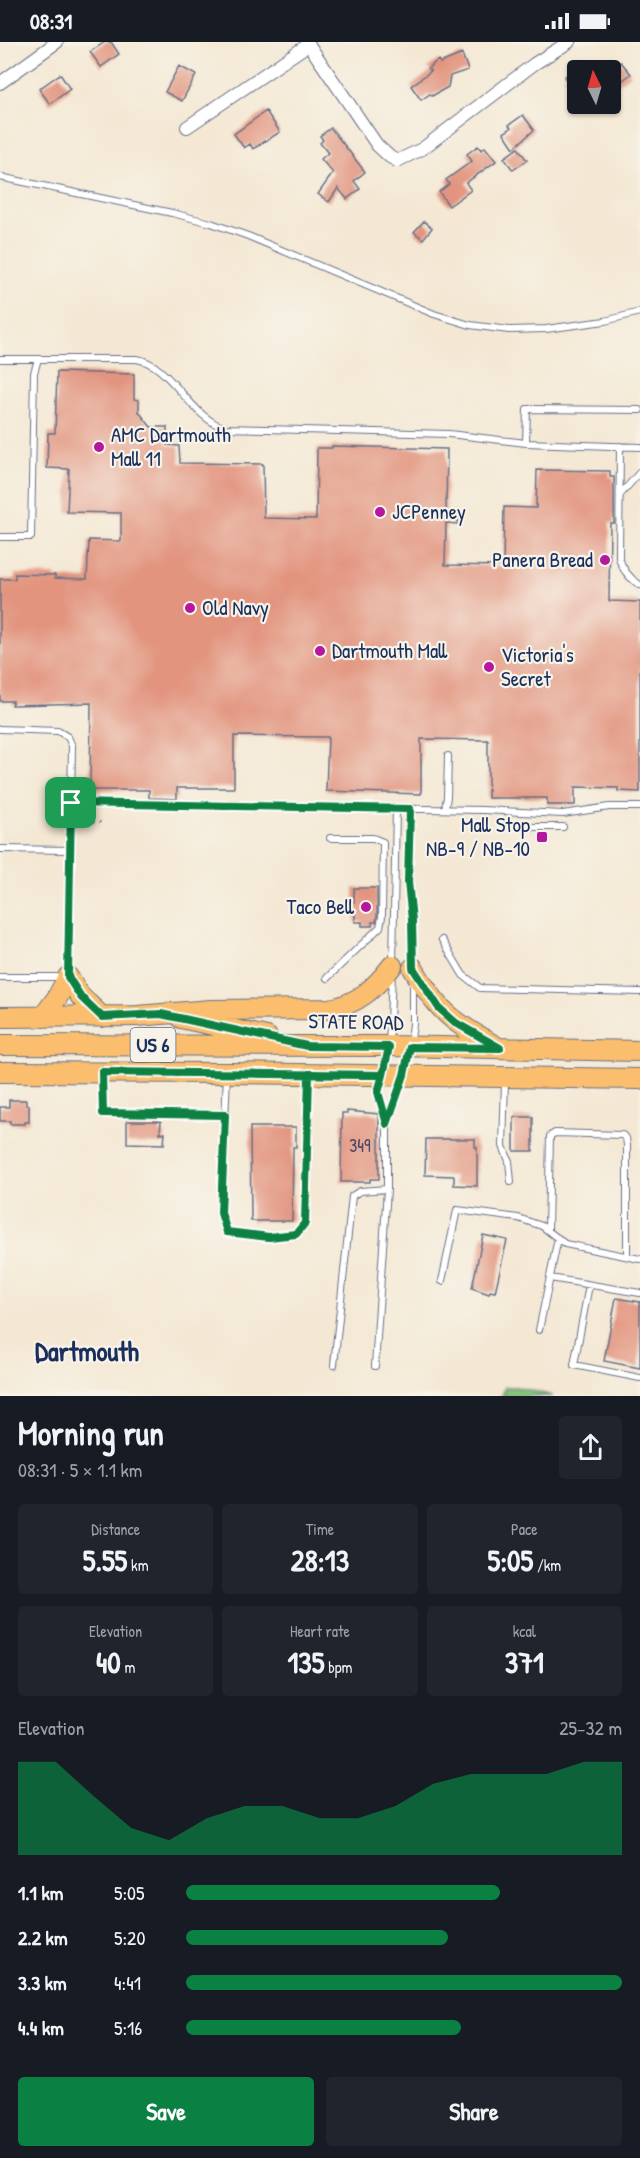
<!DOCTYPE html>
<html lang="en">
<head>
<meta charset="utf-8">
<style>
	:root { --surface:#171b24; --page:#20242c; --text:#f1f3f6; --muted:#9ea1a6; --accent:#0b8043 }
	body { margin:0; font-family:"Patrick Hand",sans-serif; background:var(--page); color:var(--text); height:100vh; display:flex; flex-direction:column; font-size:22px; white-space:nowrap }
	* { box-sizing:border-box; margin:0 }
	p { font-size:20px; color:var(--muted) }
	.icon { flex:none; width:33px; height:33px; fill:none; stroke:currentColor; stroke-width:2; stroke-linecap:round; stroke-linejoin:round }
	.map { position:relative; height:1354px; overflow:hidden }
	.panel { display:flex; flex-direction:column; background:var(--surface); flex:1 }
	.panel>* { flex:none }
	.needle { width:39px; rotate:355deg }
	.fabs { position:absolute; left:567px; top:18px; display:grid; gap:12px }
	.fabs a { display:grid; place-items:center; width:54px; height:54px; border-radius:6px; background:var(--surface); box-shadow:0 2px 4px #0004; font-size:30px }
	.pin { position:absolute; display:grid; place-items:center; width:51px; height:51px; color:#fff; margin:-26px; border-radius:12px; box-shadow:0 3px 9px #0006 }
	.round { display:grid; place-items:center; flex:none; width:63px; height:63px; border-radius:6px; background:var(--page) }
	.headline { display:flex; align-items:center; justify-content:space-between; height:102px; padding:0 18px }
	h1 { font-size:33px; font-weight:700; line-height:45px }
	.figures { display:grid; grid-template-columns:repeat(3,1fr); gap:9px; height:102px; padding:6px 18px }
	.figures div { display:grid; align-content:center; border-radius:6px; background:var(--page); text-align:center }
	.figures b { font-size:30px; font-weight:700 }
	.figures small { font-size:16px; font-weight:400 }
	.figures p { font-size:16px }
	.chart { height:168px; padding:12px 18px }
	.chart p { display:flex; justify-content:space-between }
	.chart svg { width:100%; height:108px; margin-top:6px; fill:var(--accent); opacity:.7 }
	.action { display:flex; gap:12px; margin-top:auto; padding:12px 18px }
	.action a { flex:1; height:69px; border-radius:6px; background:var(--accent); color:#fff; font-size:24px; font-weight:700; line-height:69px; text-align:center }
	.action a+a { background:var(--page); color:var(--text) }
	ul { padding:0 18px; list-style:none; font-size:20px }
	li { display:grid; grid-template-columns:96px 72px 1fr; align-items:center; height:45px }
	li i { height:15px; border-radius:8px; background:var(--accent) }
	.status { display:flex; justify-content:space-between; align-items:center; height:42px; padding:0 30px; background:var(--surface); direction:ltr }
	.status svg { height:16px; fill:currentColor }
	.map>svg:first-child { display:block }
	.green { fill:#85c57c; stroke:#507a6d; stroke-width:1.5 }
	.building { fill:#e2947f }
	.lines { fill:none; stroke-linecap:round; stroke-linejoin:round }
	.lane-casing { stroke:#677087; stroke-width:8 }
	.street-casing { stroke:#677087; stroke-width:14 }
	.primary-casing { stroke:#677087; stroke-width:22 }
	.path { stroke:#677087; stroke-width:2; stroke-dasharray:1.5 4.5; stroke-linecap:butt }
	.lane { stroke:#fff; stroke-width:6 }
	.street { stroke:#fff; stroke-width:12 }
	.primary { stroke:#fabe6e; stroke-width:20 }
	.route-casing { stroke:#fff; stroke-width:12 }
	.route { stroke:#0b8043; stroke-width:8 }
	.poi-dot { fill:#b5179e; stroke:#f7f3e8; stroke-width:2 }
	.labels { text-anchor:middle; stroke-width:4.5; stroke-linejoin:round; paint-order:stroke }
	.number-label { font-size:18px; fill:#4d4866 }
	.shield { fill:#f7f3e8; stroke:#5d6a87; stroke-width:1.5 }
	.shield-label { font-size:20px; font-weight:bold; fill:#1b2f5e }
	.poi-label { font-size:21px; fill:#1b2f5e; stroke:#f7f3e8; text-anchor:start }
	.street-label { font-size:21px; fill:#1b2f5e; stroke:#f7f3e8 }
	.district-label { font-size:27px; font-weight:bold; fill:#1b2f5e; stroke:#f7f3e8 }
</style>
</head>
<body>
<div class="status"><b>08:31</b><svg viewBox="0 0 49 12"><path d="M0 12V9h3v3zM5 12V6h3v6zM10 12V3h3v9zM15 12V0h3v12zM26 1h20v11H26zM47 4h2v5h-2z"/></svg></div>
<div class="map">
<svg width="640" height="1354" viewBox="0 0 640 1354">
	<rect width="100%" height="100%" fill="#f7f3e8"/>
	<filter id="ink" filterUnits="userSpaceOnUse"><feTurbulence type="fractalNoise" baseFrequency=".0167" numOctaves="2"/><feDisplacementMap in="SourceGraphic" scale="12" xChannelSelector="R" yChannelSelector="G"/><feConvolveMatrix kernelMatrix="1 2 1 2 8 2 1 2 1" color-interpolation-filters="sRGB"/></filter>
	<filter id="wash" filterUnits="userSpaceOnUse"><feTurbulence type="fractalNoise" baseFrequency=".008" numOctaves="4" result="noise"/><feDisplacementMap in="SourceGraphic" scale="24" xChannelSelector="R" yChannelSelector="G"/><feGaussianBlur stdDeviation="1.35" result="paint"/><feColorMatrix in="noise" values="0 0 0 0 0 0 0 0 0 0 0 0 0 0 0 0 0 1.4 0 .05"/><feComposite in="paint" operator="in"/></filter>
	<g filter="url(#wash)">
		<rect width="100%" height="100%" fill="#f4e8d4"/>
		<!-- green -->
		<path class="green" d="M505 1345H516L553 1354H502Z"/>
		<g id="blocks">
			<!-- building -->
			<path class="building" d="M105 0H111L119 12 101 25 90 10Z
				M462 12 468 28 450 34 448 45 432 54 430 52 421 58 411 44 431 29 428 26 438 18 440 21Z
				M621 20 631 32 618 42 610 28Z
				M179 24 196 33 182 59 165 50Z
				M578 25V41L571 45 564 35Z
				M60 32 70 47 50 62 39 47Z
				M266 69 280 90 253 107 250 102 244 106 234 92Z
				M523 73 534 88 514 106 504 91 511 86 509 83Z
				M331 86 365 130 354 139 360 147 347 157 338 146 329 160 318 152 333 131 321 117 328 111 320 101 323 98 320 94Z
				M478 104 481 108 485 105 496 119 466 141 471 148 449 164 439 150 449 142 446 138 472 119 467 112Z
				M518 106 527 118 513 128 504 116Z
				M424 179 432 186 423 197 414 190Z
				M57 330 134 332V357L139 358V370L151 385H167V403L179 404 180 421 263 422 264 476 316 477 317 406H332V404L447 407 446 470H458V482L446 481 445 523 503 524 504 465 536 466 537 428 610 429V435H614V481H610L609 559 640 560V750L618 749V746L575 745V763H547V756H488V698L421 697V752L326 749 328 695 234 694V746H177V757L149 756V748H90L91 661 12 663 13 659H0V537H15V532L55 533V536L87 537 89 498 121 499V471L67 470 69 427 47 426 48 391H55Z
				M354 846H377V874L376 880H372V884H362V880H355V872H351V860H354Z
				M9 1058H26V1063H29V1080H25V1082H10V1079H0V1065H9Z
				M347 1069 379 1072V1137H370V1140H341L342 1071H347Z
				M514 1075H533V1109H514Z
				M127 1079H161L160 1091H165L164 1102 127 1101Z
				M250 1085H296V1105H293L292 1179H251Z
				M426 1097H475V1105H477V1144L454 1143V1134L425 1133Z
				M483 1193 507 1198 495 1250 490 1249 489 1252 472 1246Z
				M616 1256 640 1260V1326L604 1319Z"/>
		</g>
	</g>
	<g filter="url(#ink)">
		<use href="#blocks" fill-opacity="0" stroke="#677087" stroke-width="1.5"/>
		<g class="lines">
			<!-- lane casing -->
			<g class="lane-casing">
				<path id="lane" d="M0 135 172 171 211 181 248 194 434 272 470 283 509 288 546 287 605 279 640 270
					M0 317H136C171 321 190 377 226 386L449 392 526 401 640 405
					M526 401 527 367 640 368
					M620 404 619 515C622 528 629 536 640 543
					M620 453 640 430
					M0 495H31L34 331 38 317
					M0 687 58 689 68 695 72 704 68 935H0
					M71 761 483 768 563 772 609 765H640
					M410 767 408 840 412 878 413 922
					M445 767 447 755 448 714
					M522 785H563
					M0 807 70 808
					M442 898 463 933 480 946 640 950
					M393 922 396 767
					M327 936 380 885 382 875 383 800 373 796H330
					M227 1033 221 1171 227 1190 269 1195 296 1192 305 1181 309 1036
					M102 1035 103 1071 225 1073
					M505 1039 503 1104 509 1119 511 1140
					M387 1082 378 1050 389 1004 392 932
					M548 1188 550 1094 555 1091 622 1093 626 1096 627 1103V1214
					M550 1236 640 1251
					M442 1239 457 1168 518 1176 542 1184 565 1202 640 1217
					M589 1243 574 1323 640 1336
					M539 1288 558 1196
					M334 1323 352 1154 360 1149 387 1147
					M375 1324 387 1147V1082L399 1050 410 1005 413 982V938"/>
			</g>
			<!-- street casing -->
			<g class="street-casing">
				<path id="street" d="M307 0 377 103 390 115 397 119 422 107 534 22 569 0
					M0 41 57 0
					M187 85 309 2"/>
			</g>
			<!-- primary casing -->
			<g class="primary-casing">
				<path id="primary" d="M413 926C439 971 453 980 497 1005
					M68 935 81 955 102 975
					M0 975 137 974 211 968 329 967C357 963 375 946 392 924
					M43 975 57 956 68 935
					M181 976 267 995
					M0 1003 389 1004 640 1009
					M0 1030 227 1031 640 1037"/>
			</g>
			<!-- path -->
			<path class="path" d="M90 771V780H103"/>
			<!-- lane -->
			<use href="#lane" class="lane"/>
			<!-- street -->
			<use href="#street" class="street"/>
			<!-- primary -->
			<use href="#primary" class="primary"/>
		</g>
	</g>
	<g class="lines" filter="url(#ink)">
		<!-- route casing -->
		<g class="route-casing">
			<path id="route" d="M71 761 68 935 81 955 102 975 161 972 307 1004 389 1005 383 1033H364L102 1030 103 1071 225 1073 221 1171 227 1190 269 1195 296 1192 305 1181 309 1032 383 1033 378 1050 387 1082 404 1033 410 1005 500 1006 456 981 439 966 413 926 412 878 408 840 410 767 71 761"/>
		</g>
		<!-- route -->
		<use href="#route" class="route"/>
	</g>
	<!-- markers -->
	<g class="poi-dot">
		<circle cx="99" cy="405" r="6"/>
		<circle cx="380" cy="470" r="6"/>
		<circle cx="605" cy="518" r="6"/>
		<circle cx="190" cy="566" r="6"/>
		<circle cx="320" cy="609" r="6"/>
		<circle cx="489" cy="625" r="6"/>
		<rect x="536" y="789" width="12" height="12" rx="3"/>
		<circle cx="366" cy="865" r="6"/>
	</g>
	<g class="labels">
		<!-- number labels -->
		<g class="number-label">
			<text x="360" y="1110">349</text>
		</g>
		<!-- shield labels -->
		<rect class="shield" x="130.5" y="986" width="45" height="34" rx="4.5"/>
		<g class="shield-label">
			<text x="153" y="1010">US 6</text>
		</g>
		<!-- poi labels -->
		<g class="poi-label">
			<text x="111" y="400">AMC Dartmouth<tspan x="111" dy="24">Mall 11</tspan></text>
			<text x="392" y="477">JCPenney</text>
			<text x="593" y="525" text-anchor="end">Panera Bread</text>
			<text x="202" y="573">Old Navy</text>
			<text x="332" y="616">Dartmouth Mall</text>
			<text x="501" y="620">Victoria's<tspan x="501" dy="24">Secret</tspan></text>
			<text x="530" y="790" text-anchor="end">Mall Stop<tspan x="530" dy="24">NB-9 / NB-10</tspan></text>
			<text x="354" y="872" text-anchor="end">Taco Bell</text>
		</g>
		<!-- street labels -->
		<g class="street-label">
			<text transform="translate(356 980) rotate(1)" y="7">STATE ROAD</text>
		</g>
		<!-- district labels -->
		<g class="district-label">
			<text x="87" y="1319">Dartmouth</text>
		</g>
	</g>
</svg>
<div class="fabs">
<a><svg class="needle" viewBox="-14 -14 28 28"><path d="M0-13l5 13h-10z" fill="#e53935"/><path d="M0 13l5-13h-10z" fill="#9ea1a6"/></svg></a>
</div>
<div class="pin" style="left:71px;top:761px;background:#1e9e55"><svg class="icon" aria-label="arrive" viewBox="0 0 24 24"><path d="M6 21V4h12l-3 4 3 4H6"/></svg></div>
</div>
<section class="panel">
<div class="headline"><div><h1>Morning run</h1><p>08:31 · 5 × 1.1 km</p></div><a class="round"><svg class="icon" aria-label="share" viewBox="0 0 24 24"><path d="M12 15V3M7 8l5-5 5 5M5 13v7h14v-7"/></svg></a></div>
<div class="figures">
<div><p>Distance</p><b>5.55<small> km</small></b></div>
<div><p>Time</p><b>28:13</b></div>
<div><p>Pace</p><b>5:05<small> /km</small></b></div>
</div>
<div class="figures">
<div><p>Elevation</p><b>40<small> m</small></b></div>
<div><p>Heart rate</p><b>135<small> bpm</small></b></div>
<div><p>kcal</p><b>371</b></div>
</div>
<div class="chart"><p><span>Elevation</span>25–32 m</p>
<svg viewBox="0 0 160 44" preserveAspectRatio="none"><path d="M0 44V6L10 6L20 20L30 33L40 38L50 29L60 24L70 24L80 29L90 29L100 24L110 15L120 11L130 11L140 11L150 6L160 6V44z"/></svg>
</div>
<ul>
<li><b>1.1 km</b>5:05<i style="width:72%"></i></li>
<li><b>2.2 km</b>5:20<i style="width:60%"></i></li>
<li><b>3.3 km</b>4:41<i style="width:100%"></i></li>
<li><b>4.4 km</b>5:16<i style="width:63%"></i></li>
</ul>
<div class="action"><a>Save</a><a>Share</a></div>
</section>
</body>
</html>
